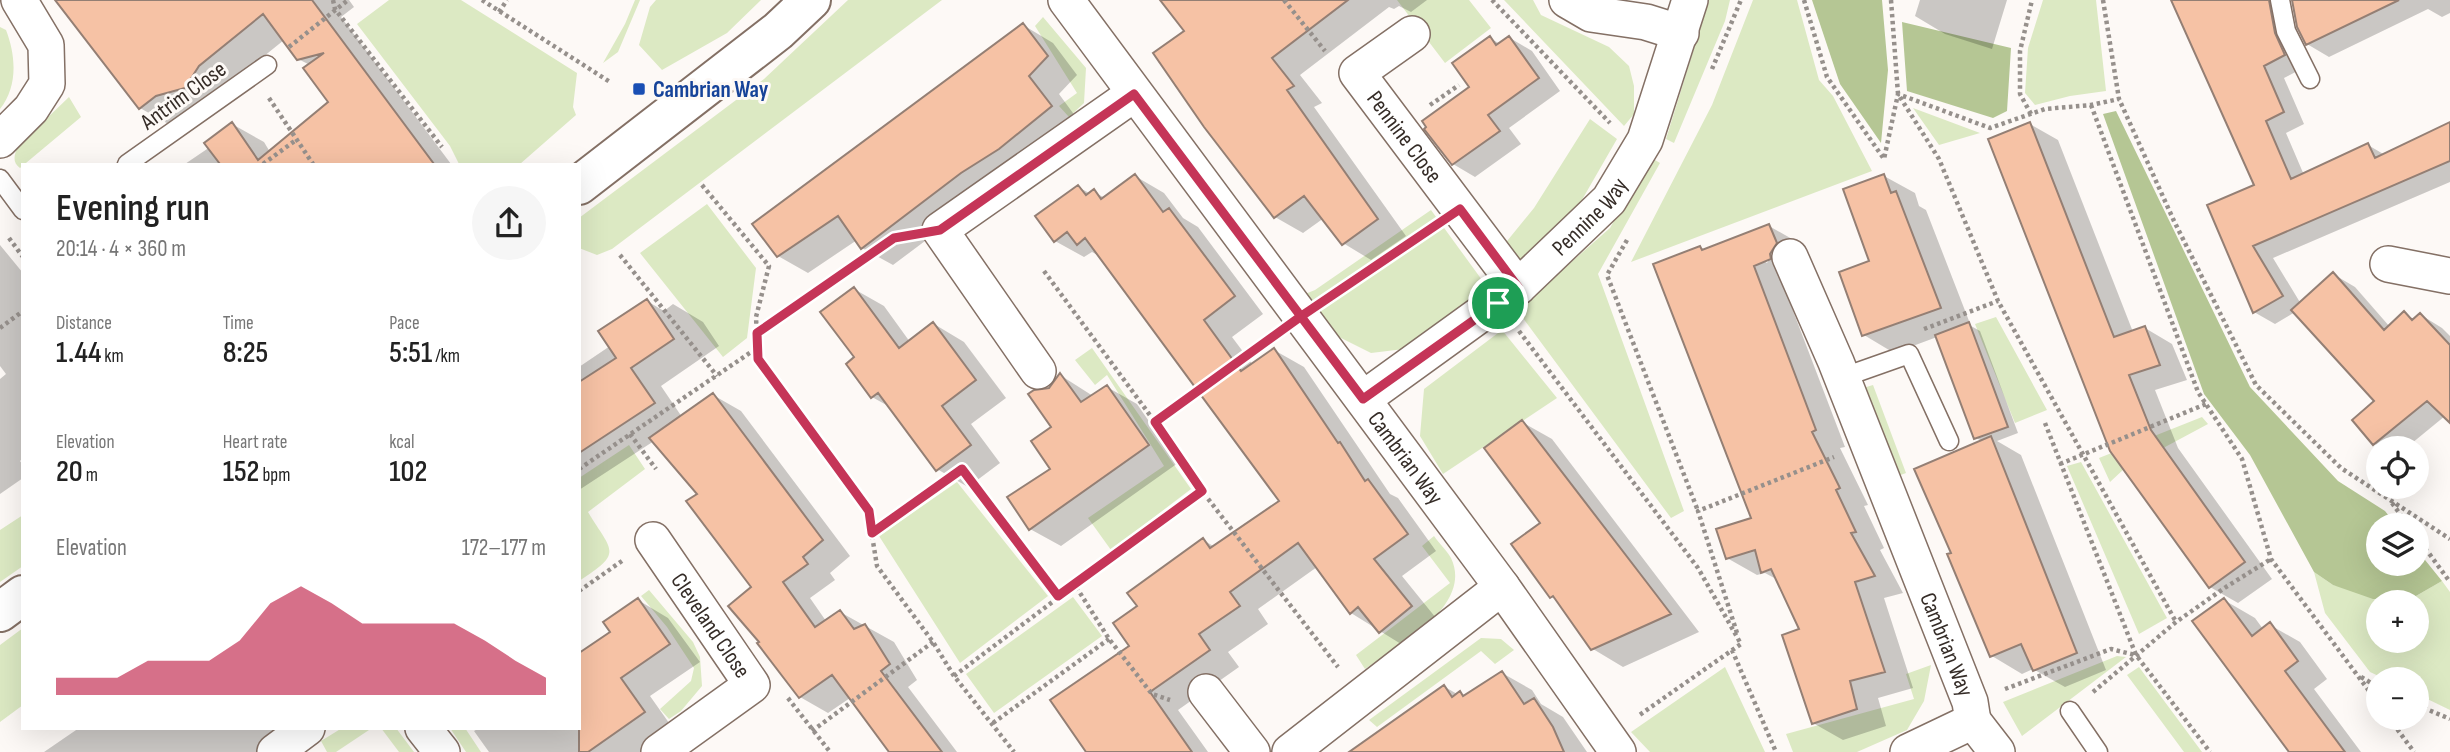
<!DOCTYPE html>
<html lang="en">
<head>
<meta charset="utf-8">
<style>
	:root { --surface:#fff; --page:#f6f6f6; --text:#222; --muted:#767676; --accent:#c53558 }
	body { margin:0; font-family:"Sofia Sans Condensed",sans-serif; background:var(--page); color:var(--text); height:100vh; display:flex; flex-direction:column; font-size:26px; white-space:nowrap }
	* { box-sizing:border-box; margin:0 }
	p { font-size:23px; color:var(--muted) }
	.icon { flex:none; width:38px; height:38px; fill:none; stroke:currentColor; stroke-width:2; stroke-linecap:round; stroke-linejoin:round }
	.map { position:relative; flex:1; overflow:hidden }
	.details { position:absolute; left:21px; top:163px; width:560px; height:567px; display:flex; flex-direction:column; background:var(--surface); border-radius:0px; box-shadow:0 7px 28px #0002 }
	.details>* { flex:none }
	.fabs { position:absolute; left:2366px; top:436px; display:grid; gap:14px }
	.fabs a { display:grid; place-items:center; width:63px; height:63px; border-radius:50%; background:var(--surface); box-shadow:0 7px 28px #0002; font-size:35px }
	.pin { position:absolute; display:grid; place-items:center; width:60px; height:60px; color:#fff; margin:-30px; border:4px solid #fff; border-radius:50%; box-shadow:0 2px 7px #0007 }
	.round { display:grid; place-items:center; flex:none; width:74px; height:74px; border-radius:37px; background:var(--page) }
	.summary { display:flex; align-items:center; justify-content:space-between; height:119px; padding:0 35px }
	h1 { font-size:38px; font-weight:600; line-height:52px }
	.stats { display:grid; grid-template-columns:repeat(3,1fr); gap:10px; height:119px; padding:7px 35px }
	.stats div { display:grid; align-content:center }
	.stats b { font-size:30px; font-weight:600 }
	.stats small { font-size:19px; font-weight:400 }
	.stats p { font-size:19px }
	.chart { height:196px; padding:14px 35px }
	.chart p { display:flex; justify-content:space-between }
	.chart svg { width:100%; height:126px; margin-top:7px; fill:var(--accent); opacity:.7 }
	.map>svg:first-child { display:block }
	.green { fill:#dce9c3; fill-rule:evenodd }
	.forest { fill:#b5c694 }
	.shadow { fill:#0003; fill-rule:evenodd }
	.building { fill:#f6c2a5; stroke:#947f74; stroke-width:2 }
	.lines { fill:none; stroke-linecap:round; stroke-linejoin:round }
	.service-casing { stroke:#847065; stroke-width:21 }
	.minor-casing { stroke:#847065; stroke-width:38 }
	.tertiary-casing { stroke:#847065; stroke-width:42 }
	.path { stroke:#96908c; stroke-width:4.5; stroke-dasharray:3.5 3.5; stroke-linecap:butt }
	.service { stroke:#fff; stroke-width:18 }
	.minor { stroke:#fff; stroke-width:35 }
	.tertiary { stroke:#fff; stroke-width:38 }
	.route-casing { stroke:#fff; stroke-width:14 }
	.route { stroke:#c53558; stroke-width:9 }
	.transit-dot { fill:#1a4fb4; stroke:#fdf9f6; stroke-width:2.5 }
	.labels { text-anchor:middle; stroke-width:6; stroke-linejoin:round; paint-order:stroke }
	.transit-label { font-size:23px; font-weight:bold; fill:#164399; stroke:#fdf9f6; text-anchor:start }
	.street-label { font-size:23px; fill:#352c27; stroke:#fdf9f6 }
</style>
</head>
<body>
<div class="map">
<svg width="2450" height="752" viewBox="0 0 2450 752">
	<rect width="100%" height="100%" fill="#fdf9f6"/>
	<!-- green -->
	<path class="green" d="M389 0H461L577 73 573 107 576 115 520 164H459L450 146 357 24Z
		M635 0H640L618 52 603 63 625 24Z
		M656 0H761L727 33 662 70 639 45 650 7Z
		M848 0H942L612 249 597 255 579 248V218L764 79Z
		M1397 0H1469L1491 28 1445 63Z
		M1504 0H1533L1541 15 1609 47 1629 66 1634 86V114L1624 126Z
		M1709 0H1730L1725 21 1674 143 1666 139Z
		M1753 0H1797L1819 80 1833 96 1872 171 1631 262 1712 105Z
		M2043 0H2096L2106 91 2070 96 2035 105 2025 93 2028 48Z
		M1043 17 1086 68 1084 103 1069 117 1059 106 1077 93 1035 26Z
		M0 27 6 30C16 56 18 86 0 109Z
		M69 97 81 117 20 168C12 162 14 155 18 146Z
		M1913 108 1980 133 1939 145Z
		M1590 119 1617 139 1579 205 1520 264 1503 246 1534 208Z
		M1650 157 1660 163 1598 274 1684 511 1671 518 1517 310 1610 228Z
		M707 204 756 268 747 338 723 357 640 253Z
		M1431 210 1490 291 1404 349 1371 353 1333 334 1305 294 1315 290Z
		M1996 317 2047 410 2015 423 1975 324Z
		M1502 330 1557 398 1443 474 1420 436 1424 389Z
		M1092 348 1191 489 1111 550 1088 518 1164 466 1107 375 1095 385 1075 360Z
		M1873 385 1906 473 1898 476 1863 388Z
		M2202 417 2208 424 2124 469 2110 482 2099 458Z
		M629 445 645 469 588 512C612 552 624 552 579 581V478Z
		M2081 462 2167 618 2139 634 2067 466Z
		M957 482 1048 596 960 663 879 536Z
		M23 515V566L0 582V530Z
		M1434 536C1439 543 1447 551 1451 558 1474 606 1396 648 1365 669L1356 655 1450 583 1422 546Z
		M2314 572 2333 585 2409 600 2442 581 2450 592V710L2417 694V679H2385L2370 672 2325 613ZM2378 602H2417V640H2378Z
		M649 590 693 642 700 657 702 686 681 711 669 719 660 709 691 681 694 668 667 627 641 596Z
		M1073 597 1102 636 994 713 966 674Z
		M23 628V705L0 722V645Z
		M1481 638 1501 639 1514 650 1495 664 1481 651 1377 727 1369 720Z
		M2117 656 2126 657 2022 736 2003 702Z
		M1931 665 1924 701 1907 730 1857 752H1793L1786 734 1914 699 1906 674Z
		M1725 667 1765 752H1650L1631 732Z
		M2139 667 2202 752H2184L2127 675Z
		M342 728H372L336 752H327L321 741Z
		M381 728H396L414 752H399Z
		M450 728H465L481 752H466Z"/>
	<!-- forest -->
	<path class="forest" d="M1812 0H1882L1888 70 1881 143 1840 84Z
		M1902 22 2011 48 2007 111 1993 118 1907 91Z
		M2116 111 2250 387 2338 481 2385 511 2396 525H2378V564H2417V550L2442 581 2409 600 2373 599 2333 585 2314 572 2250 455 2204 394 2103 114Z"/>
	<!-- shadow -->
	<path class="shadow" d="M70 0H349L354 7 341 17 451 164H185L210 147 232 124 264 142 270 152 331 102 310 65 298 59 284 40 231 83 172 126 140 108Z
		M1163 0H1427L1411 12 1399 6 1394 9 1389 7 1300 75 1322 103 1314 107 1406 236 1371 260 1343 243 1324 218 1303 233 1275 217 1186 32Z
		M1920 0H2007L1992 49 1945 34 1915 16Z
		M2179 0H2251L2290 20 2305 67 2284 78 2304 124 2286 133 2304 175 2368 145 2385 155 2450 124V182L2273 258 2301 304 2333 274 2355 287 2390 327 2404 313 2415 320 2421 315 2442 328 2450 336V421L2445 416 2406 448H2381L2375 444 2354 420 2376 401 2295 312 2275 324 2254 312 2210 206 2257 186Z
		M2293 0H2450V13L2442 17 2428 9 2329 57 2307 44Z
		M1023 25 1053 43 1077 75 1059 94 1081 124 893 265 862 248 857 240 808 273 778 256Z
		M1490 38 1500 44 1510 38 1532 51 1560 91 1509 128 1521 144 1475 177 1453 164 1472 87Z
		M2030 124 2058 140 2133 332 2145 328 2172 344 2187 380 2155 390 2178 448 2272 579 2238 603 2210 587Z
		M1135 176 1164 193 1183 218 1198 227 1263 314 1232 337 1253 365 1274 350 1304 367 1390 494 1398 498 1436 551 1402 576 1440 623 1409 649 1351 613 1317 567 1258 609 1268 624 1228 652 1239 667 1178 710 1208 752H1088L1132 646 1139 607 1203 540 1215 547 1282 502 1101 257 1092 252 1084 257 1055 241 1078 187 1091 194 1094 192 1105 198Z
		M1884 176 1915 193 1919 206 1926 210 1971 326 1980 331 2018 433 1997 441 2021 455 2106 670 2065 687 2033 669 2022 674 1992 656 1953 554 1982 441 1976 438 1937 337 1894 353 1864 335 1871 263Z
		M1769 226 1799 243V276L1782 282 1845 447 1840 448 1868 505 1864 506 1884 548 1880 550 1903 593 1884 598 1913 688 1878 698 1886 726 1843 740 1813 723 1802 630 1778 580 1765 573 1757 575 1727 558 1753 519 1700 248 1705 251ZM1770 251H1774L1767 263 1764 261Z
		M0 245 23 273V458L20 461 23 465V478L0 494V379L6 374 0 366Z
		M854 289 884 306 910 342 934 324 964 342 1006 398 971 424 1000 463 968 487 937 469 890 407 872 397 856 358Z
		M647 301 664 311 673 304 703 322 719 346 661 386 682 417 713 395 741 411 850 556 830 573 835 580 810 598 826 621 840 612 894 642 917 680 908 687 957 752H891L850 698 828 713 800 697 762 642 754 588 700 494 654 441 579 490V367L610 346Z
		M1060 375 1093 396 1107 387 1137 404 1178 463 1061 546 1030 529 1052 469 1053 428 1050 389Z
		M1522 422 1552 439 1699 632 1623 667 1593 649 1557 600 1551 597 1542 523Z
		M638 600 668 618 700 662 650 696 674 730 643 752H489L474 731 479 728H579L613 632Z
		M2224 600 2255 618 2263 629 2270 625 2300 642 2327 679 2314 689 2361 752H2291Z
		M1502 673 1532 690 1541 704 1563 717 1587 752H1352L1445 687 1464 698Z
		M79 728H310L277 752H44Z"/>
	<!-- building -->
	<path class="building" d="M55 0H312L434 164H220L204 143 232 122 258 160 328 102 303 68 324 53 297 60 263 14 199 66 185 88 156 96 139 109Z
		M1160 0H1348L1272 58 1294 86 1287 90 1378 219 1342 245 1304 196 1274 218 1204 127 1153 53 1184 31Z
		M2171 0H2269L2275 33 2285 55 2264 66 2284 112 2266 121 2291 179 2368 143 2375 158 2450 122V161L2253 246 2283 296 2253 313 2207 205 2254 185Z
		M2292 0H2399L2306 45 2297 27Z
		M1023 23 1048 56 1029 76 1052 106 999 149 961 173 861 249 838 216 777 257 752 224Z
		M1490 36 1496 45 1509 36 1539 78 1488 115 1500 131 1452 165 1424 129 1426 127 1422 121 1469 87 1452 63Z
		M2030 122 2114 337 2145 326 2160 365 2129 375 2151 430 2245 562 2209 588 2110 451 1988 139Z
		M1135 174 1163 212 1169 208 1235 296 1204 320 1241 371 1274 348 1338 443 1340 442 1365 481 1368 479 1408 534 1374 559 1412 606 1379 633 1358 607 1350 614 1298 543 1230 592 1240 606 1199 634 1210 650 1150 692 1192 752H1086L1050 700 1129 646 1113 623 1137 606 1127 593 1203 538 1210 548 1279 501 1085 238 1077 245 1067 232 1054 242 1035 216 1078 185 1086 195 1094 189 1101 199Z
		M1884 174 1891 193 1896 191 1941 308 1862 336 1839 272 1869 261 1843 189Z
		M1769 224 1777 243 1770 254 1771 259 1754 266 1816 430 1812 432 1840 488 1836 490 1856 532 1851 533 1875 576 1855 582 1885 672 1850 681 1857 709 1812 724 1782 635 1799 629 1771 569 1761 573 1755 550 1726 559 1716 529 1751 518 1653 264 1700 246 1702 250Z
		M2333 272 2384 330 2404 311 2412 320 2420 313 2450 345V423L2427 401 2373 445 2352 420 2374 401 2291 310Z
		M854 287 899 348 933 322 976 380 942 406 971 445 936 471 878 393 871 398 846 364 854 357 820 312Z
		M647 299 674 339 631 368 655 403 579 453V382L616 358 598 331Z
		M1969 322 2008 427 1974 439 1935 335Z
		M1060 373 1081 402 1107 385 1149 445 1029 530 1007 497 1050 469 1031 441 1051 427 1028 394 1034 390 1049 388Z
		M713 393 823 540 803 557 808 564 783 582 815 627 840 610 854 629 865 624 890 664 881 671 942 752H889L832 675 799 698 757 643 759 642 728 606 751 587 686 501 697 494 649 438Z
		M1522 420 1648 584 1671 614 1591 650 1553 596 1550 598 1511 544 1540 523 1484 448Z
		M1991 436 2077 653 2033 671 2021 644 1990 657 1947 554 1951 553 1914 469Z
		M638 598 670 644 621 678 645 712 588 752H579V653L610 632 603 622Z
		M2224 598 2252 636 2270 622 2298 661 2285 671 2345 752H2289L2192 621Z
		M1502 671 1524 704 1534 698 1553 727 1564 752H1349L1444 685 1452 697 1460 691 1463 696Z"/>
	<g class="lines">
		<!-- service casing -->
		<g class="service-casing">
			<path id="service" d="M2280 0 2286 31 2310 79
				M127 164 267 65
				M0 179 23 210
				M1841 378 1909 354 1949 441
				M2070 711 2098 752"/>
		</g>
		<!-- minor casing -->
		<g class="minor-casing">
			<g id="minor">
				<path id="s1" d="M1066 0 1502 587 1618 752"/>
				<path d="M1567 0 1591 14 1646 22 1681 33"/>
				<path id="s2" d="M1412 34 1357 73 1518 287"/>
				<path d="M0 140 31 109 47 84 46 45 19 0"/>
				<path id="s3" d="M1790 257 1836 362 1970 702 1973 721 1908 752"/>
				<path d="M2388 264 2450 276"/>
				<path d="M1038 371 940 230 1134 94"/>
				<path id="s4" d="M1363 399 1518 287 1609 200 1645 140 1690 0"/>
				<path id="s5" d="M653 540 752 685 659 752"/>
				<path d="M1206 692 1252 752"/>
				<path d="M1973 721 1997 752"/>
				<path d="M423 728 442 752"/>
				<path d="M275 752 307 728"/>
				<path d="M1290 752 1502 587"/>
			</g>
		</g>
		<!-- tertiary casing -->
		<g class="tertiary-casing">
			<path id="tertiary" d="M579 185 778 31 811 0
				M0 612 23 595"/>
		</g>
		<!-- path -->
		<path class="path" d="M333 0 335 9 442 147
			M482 0 610 82
			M1284 0 1325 51
			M1492 0 1610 123
			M1804 0 1827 77 1884 159 1898 94 1990 128 2045 109 2091 105 2119 99
			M1891 0 1898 94 1939 159 1998 301 2176 622
			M2103 0 2119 99 2174 221 2256 385 2341 468 2450 539
			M499 12 507 0
			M289 47 348 0
			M1712 69 1741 0
			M269 98 313 164
			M1430 105 1459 85
			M2091 105 2198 392 2242 459 2271 559 2378 703
			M2031 114 2020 94V51L2032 0
			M263 164 296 140
			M702 185 769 266 756 317 758 359 868 511 877 566 933 642 954 676 1014 752
			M9 238 23 257
			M1627 240 1607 275 1698 511
			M620 255 717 376
			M1044 271 1155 422
			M1332 295 1427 231
			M0 328 23 311
			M1924 329 1998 301
			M1519 331 1698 568 1741 644 1638 716
			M757 332 894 238 904 236
			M2045 423 2136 655 2210 752
			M630 434 656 469
			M2060 464 2206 404
			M579 469 757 348
			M1202 491 1155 422 1270 338
			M2392 503 2408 525
			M872 533 962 469 1058 596
			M2417 537 2450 582
			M1075 585 1202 491 1338 667
			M579 591 622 561
			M1737 633 1698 511 1834 457
			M1732 650 1776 752
			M954 676 1075 585 1109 639 1152 694 1170 700
			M2361 677 2378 687
			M2005 689 2111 649 2135 655
			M2093 692 2176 622 2226 587 2271 559
			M788 698 830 752
			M2417 705 2450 719
			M2389 718 2414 752
			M993 723 1109 639
			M812 731 933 642"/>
		<!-- service -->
		<use href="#service" class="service"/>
		<!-- minor -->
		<use href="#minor" class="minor"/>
		<!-- tertiary -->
		<use href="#tertiary" class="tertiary"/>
	</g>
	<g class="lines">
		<!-- route casing -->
		<g class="route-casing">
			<path id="route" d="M1498 303 1363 399 1134 94 940 230 894 238 757 333 758 359 869 511 872 533 962 469 1058 596 1202 491 1155 422 1300 317 1460 209 1518 287 1498 303"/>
		</g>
		<!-- route -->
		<use href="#route" class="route"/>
	</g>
	<!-- markers -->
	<rect class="transit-dot" x="632" y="82" width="14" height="14" rx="3.5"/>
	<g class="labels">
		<!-- transit labels -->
		<g class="transit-label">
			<text x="653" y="97">Cambrian Way</text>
		</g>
		<!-- street labels -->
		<g class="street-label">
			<text transform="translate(183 95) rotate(-36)" y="8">Antrim Close</text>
			<text dy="8" stroke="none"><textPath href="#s2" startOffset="147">Pennine Close</textPath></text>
			<text dy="8" stroke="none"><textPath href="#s4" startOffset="292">Pennine Way</textPath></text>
			<text dy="8" stroke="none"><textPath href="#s1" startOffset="570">Cambrian Way</textPath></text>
			<text dy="8" stroke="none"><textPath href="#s5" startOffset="103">Cleveland Close</textPath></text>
			<text dy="8" stroke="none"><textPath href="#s3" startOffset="418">Cambrian Way</textPath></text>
		</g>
	</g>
</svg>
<div class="fabs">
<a><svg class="icon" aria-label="locate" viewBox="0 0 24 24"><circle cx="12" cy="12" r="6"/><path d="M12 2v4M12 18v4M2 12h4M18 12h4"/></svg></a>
<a><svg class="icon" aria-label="layers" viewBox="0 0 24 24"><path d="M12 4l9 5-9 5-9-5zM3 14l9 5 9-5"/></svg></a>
<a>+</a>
<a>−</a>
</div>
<div class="pin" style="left:1498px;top:303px;background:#1e9e55"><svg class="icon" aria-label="arrive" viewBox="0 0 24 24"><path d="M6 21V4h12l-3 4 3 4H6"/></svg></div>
<section class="details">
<div class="summary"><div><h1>Evening run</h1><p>20:14 · 4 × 360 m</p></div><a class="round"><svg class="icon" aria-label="share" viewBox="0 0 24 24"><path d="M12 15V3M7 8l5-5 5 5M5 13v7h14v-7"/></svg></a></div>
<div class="stats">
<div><p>Distance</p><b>1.44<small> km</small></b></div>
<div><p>Time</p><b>8:25</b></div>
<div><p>Pace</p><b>5:51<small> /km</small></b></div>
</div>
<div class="stats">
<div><p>Elevation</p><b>20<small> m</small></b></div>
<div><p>Heart rate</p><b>152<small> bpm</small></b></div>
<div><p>kcal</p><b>102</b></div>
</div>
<div class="chart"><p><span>Elevation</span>172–177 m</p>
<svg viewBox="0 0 160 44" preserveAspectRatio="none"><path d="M0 44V38L10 38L20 38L30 32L40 32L50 32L60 25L70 12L80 6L90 12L100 19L110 19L120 19L130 19L140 25L150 32L160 38V44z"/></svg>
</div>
</section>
</div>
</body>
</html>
